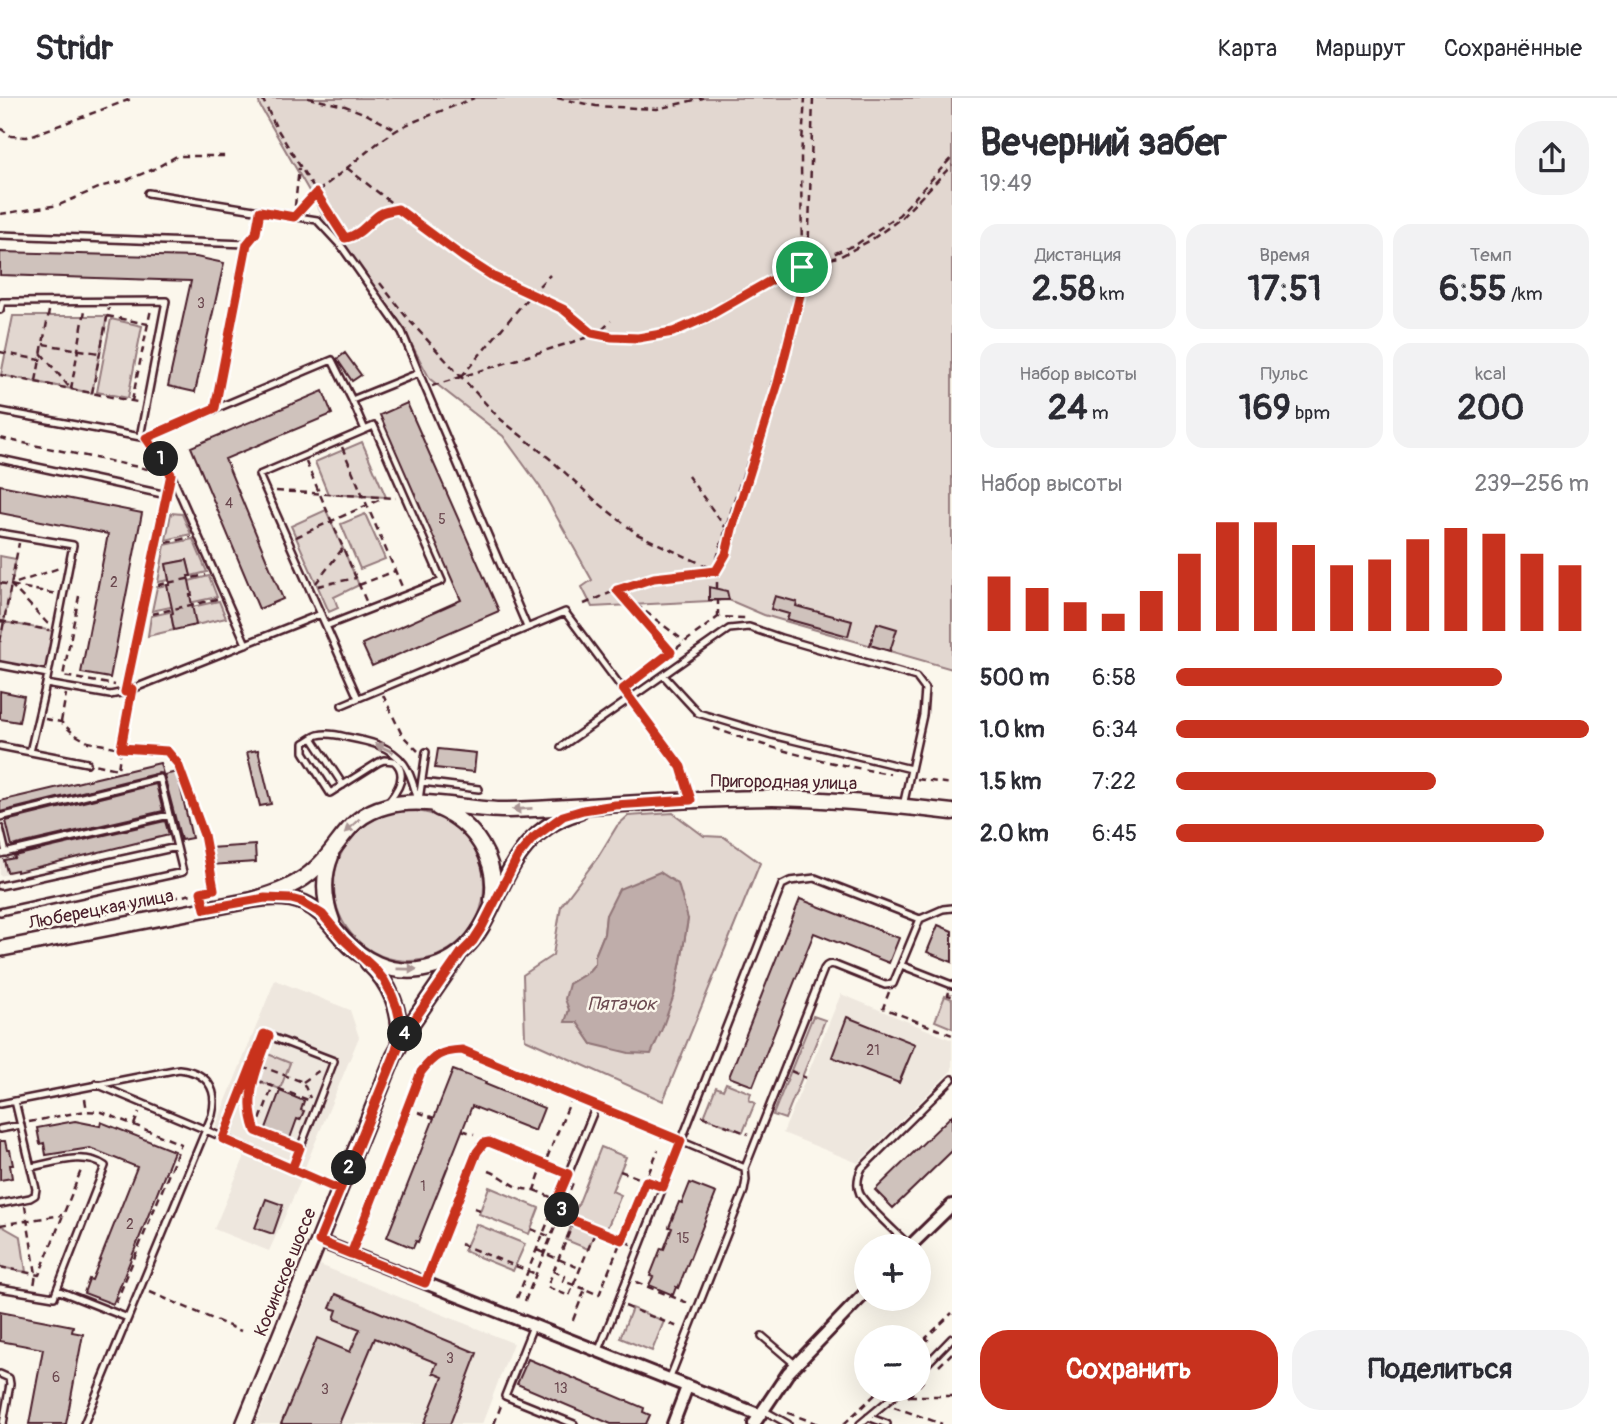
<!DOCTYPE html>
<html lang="ru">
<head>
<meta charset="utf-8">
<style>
	:root { --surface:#fff; --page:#f2f2f3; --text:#2b2b33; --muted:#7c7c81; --line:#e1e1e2; --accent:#c8321e }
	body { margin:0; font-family:Pangolin,sans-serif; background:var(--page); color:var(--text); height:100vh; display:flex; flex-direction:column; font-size:26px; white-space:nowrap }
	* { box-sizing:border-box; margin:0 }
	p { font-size:23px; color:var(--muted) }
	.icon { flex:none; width:38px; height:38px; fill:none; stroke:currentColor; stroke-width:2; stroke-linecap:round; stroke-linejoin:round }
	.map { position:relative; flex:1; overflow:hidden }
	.panel { display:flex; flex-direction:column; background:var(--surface); width:665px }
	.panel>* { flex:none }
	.fabs { position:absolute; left:854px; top:1136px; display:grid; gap:14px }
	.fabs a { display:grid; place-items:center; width:77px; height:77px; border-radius:50%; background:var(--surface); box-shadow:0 7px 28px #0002; font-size:35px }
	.pin { position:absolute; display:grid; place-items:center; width:60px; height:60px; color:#fff; margin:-30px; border:4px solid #fff; border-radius:50%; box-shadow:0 2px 7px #0007 }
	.km { position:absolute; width:35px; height:35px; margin:-18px; border-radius:50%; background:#222; color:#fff; font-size:19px; line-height:35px; text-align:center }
	.round { display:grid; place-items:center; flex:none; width:74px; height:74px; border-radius:28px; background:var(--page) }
	.summary { display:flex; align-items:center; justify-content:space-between; height:119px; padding:0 28px }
	h1 { font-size:38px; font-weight:700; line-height:52px }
	.metrics { display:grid; grid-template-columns:repeat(3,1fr); gap:10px; height:119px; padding:7px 28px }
	.metrics div { display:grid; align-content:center; border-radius:18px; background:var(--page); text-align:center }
	.metrics b { font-size:35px; font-weight:700 }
	.metrics small { font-size:19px; font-weight:400 }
	.metrics p { font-size:19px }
	.chart { height:196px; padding:14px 28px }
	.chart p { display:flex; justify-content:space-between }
	.chart svg { width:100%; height:126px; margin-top:7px; stroke:var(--accent); stroke-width:6 }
	.cta { display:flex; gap:14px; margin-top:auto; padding:14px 28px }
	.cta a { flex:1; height:80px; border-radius:28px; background:var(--accent); color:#fff; font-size:28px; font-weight:700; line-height:80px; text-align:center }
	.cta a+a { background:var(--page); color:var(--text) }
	ul { padding:0 28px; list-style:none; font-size:23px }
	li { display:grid; grid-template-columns:112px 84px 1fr; align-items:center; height:52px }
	li i { height:18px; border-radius:9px; background:var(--accent) }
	header { display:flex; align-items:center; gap:42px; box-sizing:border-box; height:98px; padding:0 35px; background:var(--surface); border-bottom:2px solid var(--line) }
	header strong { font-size:33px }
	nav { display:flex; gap:38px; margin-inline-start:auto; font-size:24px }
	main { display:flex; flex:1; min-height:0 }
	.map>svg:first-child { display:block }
	.built { fill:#eee7de }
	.green { fill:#e2d7d0; stroke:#967b7e; stroke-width:2; fill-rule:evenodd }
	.water { fill:#bfadaa; stroke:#907477; stroke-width:2 }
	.building { fill:#cfc2bc; stroke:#4a1f2b; stroke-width:2 }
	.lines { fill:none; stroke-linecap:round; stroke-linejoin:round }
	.lane-casing { stroke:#4a1f2b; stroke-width:10 }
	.street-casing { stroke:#4a1f2b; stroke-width:16 }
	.secondary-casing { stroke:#4a1f2b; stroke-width:19 }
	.path { stroke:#4a1f2b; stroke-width:2.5; stroke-dasharray:7 5; stroke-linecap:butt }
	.lane { stroke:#fbf7ec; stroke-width:5 }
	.street { stroke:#fbf7ec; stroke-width:10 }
	.secondary { stroke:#fbf7ec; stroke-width:14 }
	.oneway { fill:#ab9695 }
	.route-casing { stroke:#fff; stroke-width:14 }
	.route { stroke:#c8321e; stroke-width:9 }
	.labels { text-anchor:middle; stroke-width:5; stroke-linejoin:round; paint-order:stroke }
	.number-label { font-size:14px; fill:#6b484f }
	.street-label { font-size:18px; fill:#4a1f2b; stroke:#fbf7ec }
	.water-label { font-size:19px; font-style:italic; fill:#6d4a51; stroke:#fbf7ec }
</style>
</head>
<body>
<header>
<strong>Stridr</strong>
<nav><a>Карта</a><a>Маршрут</a><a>Сохранённые</a></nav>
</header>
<main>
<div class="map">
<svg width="952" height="1326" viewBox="0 0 952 1326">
	<rect width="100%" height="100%" fill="#fbf7ec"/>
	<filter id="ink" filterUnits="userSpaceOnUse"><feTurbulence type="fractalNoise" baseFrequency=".0143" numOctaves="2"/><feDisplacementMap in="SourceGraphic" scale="14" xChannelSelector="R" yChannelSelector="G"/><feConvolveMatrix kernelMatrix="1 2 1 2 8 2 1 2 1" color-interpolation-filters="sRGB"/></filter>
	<g filter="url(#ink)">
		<!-- built -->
		<path class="built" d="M160 665 163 677 177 674 192 740 178 743 164 738 0 778V703Z
			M275 882 350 912 359 939 305 1069 215 1030Z
			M841 896 952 942V972L858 1065 783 1035Z
			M245 1058 302 1080 269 1153 214 1131Z
			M320 1167 513 1245 482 1326H256Z"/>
		<!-- green -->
		<path class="green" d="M258 0H952V571L764 517 729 502 592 509 582 489 592 482 540 389 503 338 430 281 407 238 324 119 260 8Z
			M13 218H107L92 295 1 277Z
			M111 221 142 228 128 300 97 294Z
			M362 344 386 399 328 396 315 364Z
			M326 412 359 487 334 499 338 510 329 514 291 428Z
			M171 415 182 416 191 436 166 442Z
			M365 416 385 461 360 471 341 426Z
			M193 441 207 474 191 478 187 462 166 466 169 482 158 484 165 447Z
			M0 458 16 461 4 524 53 533 45 573 0 564V544L4 524 0 523Z
			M209 478 217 499 152 513 157 489 167 487 171 501 191 497 189 483Z
			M219 503 226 520 196 527 192 511 171 516 174 532 148 538 151 518Z
			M334 788a75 75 0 1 1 150 0a75 75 0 1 1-150 0Z
			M673 715 704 738 724 739 760 765 663 1003 525 941 523 877 553 857 561 808 598 759 617 728 628 718ZM606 817 688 821 681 863 674 897 592 946 577 924H566L569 911V886L587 875 595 866V858L604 836Z
			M945 898 952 901V930L935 923Z
			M813 918 825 922 785 1021 773 1017Z
			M263 954 290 965 280 991 253 981Z
			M726 985 751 995 749 1002 755 1005 743 1034 704 1019 716 989 723 992Z
			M601 1049 626 1059 612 1093 621 1097 605 1135 596 1132 588 1151 566 1142 573 1123 572 1122Z
			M489 1089 539 1110 529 1136 479 1116Z
			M476 1126 525 1146 513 1173 464 1153Z
			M0 1127 21 1139 26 1174 0 1169Z
			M632 1210 664 1223 652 1253 620 1240Z"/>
		<!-- water -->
		<path class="water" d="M660 774 678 786 688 821 681 863 674 897 662 931 651 956 629 955 592 946 577 924H565L569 912 565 901 569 886 587 875 595 866V858L604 836 606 817 619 791Z"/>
		<!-- building -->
		<path class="building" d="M0 154 196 159 224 165 195 294 168 288 191 183 0 177Z
			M345 255 361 277 352 283 337 261Z
			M323 293 332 316 225 361 283 501 259 511 191 349Z
			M407 305 499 513 372 568 362 546 461 502 380 317Z
			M0 387 142 415 110 580 81 575 108 436 0 415Z
			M187 462 191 478H188L192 497H190L196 527 174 532 171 516 173 515 167 487H170L166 466Z
			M709 489 727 493 729 502H709Z
			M775 498 797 504 796 508 852 523 848 538 787 521 789 516 771 511Z
			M877 525 897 531 890 553 870 547Z
			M0 593 24 598 19 624 0 621Z
			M438 651 476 655 474 674 435 670Z
			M258 652 271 706 260 708 247 654Z
			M160 665 163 676 159 675 0 714V703Z
			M177 674 192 740 181 742 164 677Z
			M156 686 163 713 12 748 6 723Z
			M165 723 169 737 17 774V772L7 774 4 762 15 760 14 758Z
			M255 747 256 764 210 767 209 750Z
			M800 801 899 840 889 865 814 835 753 988 729 979Z
			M938 827 952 833V864L927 854Z
			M847 919 915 946 899 985 832 959Z
			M453 972 486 984 485 986 544 1010 535 1033 472 1008 418 1144 416 1143 413 1150 387 1139Z
			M280 993 304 1003 301 1012 304 1013 300 1022 297 1021 289 1043 265 1033Z
			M952 1017V1053L893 1110 875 1092Z
			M75 1023 100 1028 101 1024 174 1053 113 1206 84 1195 89 1181 92 1182 137 1069 90 1050 46 1057 44 1045 40 1046 37 1030Z
			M0 1043H5L7 1052H10L13 1067H10L12 1080 0 1082Z
			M690 1085 716 1095 678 1190 676 1189 673 1197 649 1187 653 1179 650 1178 661 1150 664 1151 672 1130 669 1129 679 1104 682 1105Z
			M266 1101 283 1107 273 1136 255 1130Z
			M336 1196 477 1255 450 1326H424L443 1279 433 1275 437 1265 375 1240 339 1326H281L317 1240 350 1254 360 1231 334 1221 337 1212 330 1210Z
			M0 1214 73 1228 72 1234 83 1236 66 1326H29L43 1251 0 1243Z
			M528 1261 644 1310 643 1314 650 1317 646 1326H611L517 1286Z"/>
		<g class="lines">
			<!-- lane casing -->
			<g class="lane-casing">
				<path id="lane" d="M148 95 317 122 342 149 402 234 419 275
					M0 137 247 146 215 311
					M0 212 2 204 166 203 140 339
					M352 302 365 332
					M0 313 146 340 171 376 167 397
					M146 340 332 262 352 302 419 275 527 529
					M0 361 167 397 125 594 110 597 46 586
					M171 376 246 546
					M0 435 73 447 46 586 30 654
					M326 528 442 483 374 328 259 377 358 600
					M0 567 48 576
					M664 578 698 615 772 637 911 671
					M125 594 321 516
					M342 607 565 514 681 669 691 701
					M312 640 343 687
					M0 648 87 665
					M561 649 729 531 749 529 781 540 916 579 925 591 923 617 903 708
					M422 684 479 691
					M419 702 426 654
					M389 703C399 691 408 675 394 663L384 662 379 664 330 695 304 654V645C308 643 314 638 318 637 326 635 338 637 346 639 367 643 390 647 404 666 412 677 414 690 418 702
					M0 719 160 680 183 774 0 814
					M0 730 6 755
					M0 756 169 717
					M0 788 177 749
					M920 821 943 811 952 810
					M901 867 952 887
					M96 986 206 1032 337 1091
					M0 1006 179 971C206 974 219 990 212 1017L84 1326
					M0 1031 21 1027
					M223 1041 264 936 334 963 292 1071
					M0 1106 30 1100 35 1097 36 1091 15 1003
					M910 1148C899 1137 866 1108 860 1096 856 1087 858 1078 862 1070L952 981
					M352 1155 421 974C434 957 441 953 462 952L745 1070
					M425 1185 480 1049 484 1045 489 1044 568 1076 596 1008
					M0 1190 54 1199 105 1068C84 1053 54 1065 31 1069
					M57 1192 128 1220
					M533 1228 505 1298 574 1326
					M762 1238 796 1267
					M599 1252 782 787 790 783 815 780 920 821 893 886 885 887 835 867C830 866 827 866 824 871L745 1070 746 1082 744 1093 669 1282
					M919 1274 952 1240
					M0 1276 9 1280 10 1286 3 1326
					M763 1312 788 1326
					M868 1319 887 1326
					M860 1326 901 1292"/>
			</g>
			<!-- street casing -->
			<g class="street-casing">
				<path id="street" d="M319 1143 760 1317
					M910 1148 952 1107
					M673 1326 687 1289
					M754 1326 788 1275 866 1194"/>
			</g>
			<!-- secondary casing -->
			<g class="secondary-casing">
				<path id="secondary" d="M438 710C474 725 499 762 492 802
					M331 758C322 780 324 802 332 823
					M252 802C276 795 299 787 317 769 343 745 347 718 387 708 423 698 470 713 508 712 596 709 684 700 773 700 833 701 892 707 952 714
					M0 851 252 802C269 799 288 798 304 805 322 813 331 828 343 841 362 862 390 876 419 872 487 861 487 802 520 756 535 735 554 721 579 714
					M368 865C390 885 402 914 399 944
					M244 1326 394 958 414 922 458 858"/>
			</g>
			<!-- path -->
			<path class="path" d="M262 0 276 29 340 133
				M308 0 345 8 366 16 397 32
				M557 0 596 8 657 11 703 0
				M0 30 11 38 27 39 134 0
				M347 70 422 129 494 179 563 211 592 235 612 239 638 240 673 234 705 220 770 183 802 169 841 158 871 142 900 121 952 67
				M295 108 299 70
				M301 111 316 95 379 44 397 32 408 26 474 0
				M0 116 59 107 103 88 127 82 154 71 177 58H228
				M345 140C360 138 368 124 380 116 385 113 392 112 398 111
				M252 141 256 135 259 121
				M808 164 813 0
				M802 169 808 164 833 156 857 146 899 117 952 59
				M380 185 408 221 499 320 549 360 596 403 637 436 717 473
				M107 218 148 226
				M43 246 99 255
				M0 254 40 262 49 213
				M41 255 70 290
				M0 277 137 304
				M461 279 531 196 550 177
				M36 283 40 262
				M432 288 598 236 611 223
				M71 291 85 212
				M92 295 109 210
				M132 303 151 211
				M0 340 157 373
				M342 349 403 491
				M306 364 366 503
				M688 378 725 429
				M276 393 396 400
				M296 439 383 400
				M166 445 191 439
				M717 473V460L735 400 767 308 802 169 801 59 805 0
				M0 485 56 496
				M316 485 343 450
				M158 487 206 477
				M359 487 395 473
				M318 488 356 480
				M717 491V473L726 456 732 431 778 285 807 169
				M617 492 684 543
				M621 497 670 553
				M79 498 63 578 115 587
				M584 506 617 492 654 480 716 473
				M152 516 217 501
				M718 519V502
				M0 523 49 532
				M48 526 11 487 59 470
				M0 544 19 445
				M628 587 718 519 746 520
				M383 597 402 637 418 653
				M130 602 121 650 167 653 178 666 204 737 214 791 201 794 202 800
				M45 621 61 624 74 636 88 644 121 650 118 671 94 666
				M61 624 66 596
				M714 630C770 651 831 666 890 676
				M917 681 952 686
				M43 828 201 794
				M889 894 883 910 952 937
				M949 894 948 897 952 898
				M260 968 303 984 310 1000
				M791 973 806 980
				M256 982 308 1002
				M303 984 320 972
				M251 996V1017L256 1033 293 1047
				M85 1001 87 1013
				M418 1014 434 1020
				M702 1018 748 1036
				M29 1024 85 1013 102 1014 181 1046 115 1207
				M134 1027 139 1014
				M462 1032 474 1036
				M256 1033 272 990
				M547 1060 570 1004
				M489 1073C508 1080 513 1092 534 1092L540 1075
				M620 1073 655 1086
				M534 1092 565 1105
				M25 1108 36 1176 34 1188
				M474 1110 480 1112
				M560 1117 631 1146
				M574 1123 547 1189 569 1198 596 1132
				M0 1127 62 1117
				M531 1131 551 1139
				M460 1146 536 1176
				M537 1152 579 1170
				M0 1169 39 1177 82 1070
				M553 1173 565 1178 563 1183 585 1191
				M636 1184 688 1205
				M150 1194 241 1233
				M517 1200 565 1082
				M525 1203 574 1082
				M625 1208 678 1229
				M573 1222 585 1191 599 1197 658 1052
				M919 1251 928 1242 926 1240 952 1215
				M939 1268 952 1255
				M919 1288 926 1280
				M909 1298H952
				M908 1299 915 1292
				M894 1309 942 1326
				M788 1315 818 1326
				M494 1326 502 1305
				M844 1326 880 1292"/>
			<!-- lane -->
			<use href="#lane" class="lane"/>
			<!-- street -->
			<use href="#street" class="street"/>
			<!-- secondary -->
			<use href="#secondary" class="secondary"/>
		</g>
		<!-- one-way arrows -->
		<defs><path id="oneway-solid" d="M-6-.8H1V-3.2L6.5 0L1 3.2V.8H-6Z" transform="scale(1.75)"/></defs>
		<g class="oneway">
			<use href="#oneway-solid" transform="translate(384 650) rotate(-154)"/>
			<use href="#oneway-solid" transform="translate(522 711) rotate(177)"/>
			<use href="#oneway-solid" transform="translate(352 728) rotate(137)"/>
			<use href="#oneway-solid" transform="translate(407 871) rotate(1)"/>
		</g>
	</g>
	<g class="lines" filter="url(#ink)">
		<!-- route casing -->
		<g class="route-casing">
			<path id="route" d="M802 169 770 183 705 220 673 234 638 240 612 239 592 235 563 211 494 179 463 159 398 111C392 112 385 113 380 116 368 124 360 138 345 140L316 95 294 119 260 113 256 135 247 146 215 310 146 340 171 376 125 594 132 591 121 650 167 653 178 666 204 737 214 791 201 794 205 811 265 800 291 801 302 804 322 816 343 841 375 871 384 882 392 897 397 910 400 923 398 944 394 958 340 1092C301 1075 262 1058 223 1041L264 936 269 938C257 970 243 999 256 1033L300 1050 292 1071 340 1092 319 1143 425 1185 477 1054 484 1045 489 1044 568 1076 557 1102 565 1105 560 1117 622 1142 646 1083 663 1089 681 1043 462 952C441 953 434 957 421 974L351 1156 319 1143 402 941 414 922 461 855 473 843 482 829 518 758 533 740 563 718 583 712 615 707 691 702 681 669 623 591 671 554 617 492 654 480 716 473 726 456 732 431 778 285 807 169H802"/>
		</g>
		<!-- route -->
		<use href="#route" class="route"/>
	</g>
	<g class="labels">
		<!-- number labels -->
		<g class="number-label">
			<text x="201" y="210">3</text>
			<text x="229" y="410">4</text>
			<text x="442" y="426">5</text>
			<text x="114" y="489">2</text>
			<text x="873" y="957">21</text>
			<text x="423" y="1093">1</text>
			<text x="130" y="1131">2</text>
			<text x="683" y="1145">15</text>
			<text x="450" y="1265">3</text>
			<text x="56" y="1284">6</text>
			<text x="561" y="1295">13</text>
			<text x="325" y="1296">3</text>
		</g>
		<!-- street labels -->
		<g class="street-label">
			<text transform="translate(784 684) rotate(1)" y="6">Пригородная улица</text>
			<text transform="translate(101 811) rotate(-11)" y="6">Люберецкая улица</text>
			<text transform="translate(285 1174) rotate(-68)" y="6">Косинское шоссе</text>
		</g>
		<!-- water labels -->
		<g class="water-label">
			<text x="622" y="912">Пятачок</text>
		</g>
	</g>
</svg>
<div class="fabs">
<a>+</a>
<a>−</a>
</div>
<div class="pin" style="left:802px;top:169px;background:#1e9e55"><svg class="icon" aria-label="arrive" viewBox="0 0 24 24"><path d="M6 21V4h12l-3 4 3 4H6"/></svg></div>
<b class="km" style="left:161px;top:361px">1</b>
<b class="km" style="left:349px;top:1070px">2</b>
<b class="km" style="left:562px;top:1112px">3</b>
<b class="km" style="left:405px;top:936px">4</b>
</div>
<section class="panel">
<div class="summary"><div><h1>Вечерний забег</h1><p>19:49</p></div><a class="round"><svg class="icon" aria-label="share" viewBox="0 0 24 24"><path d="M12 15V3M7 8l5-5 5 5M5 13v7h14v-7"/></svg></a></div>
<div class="metrics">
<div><p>Дистанция</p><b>2.58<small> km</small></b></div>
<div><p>Время</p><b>17:51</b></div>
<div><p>Темп</p><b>6:55<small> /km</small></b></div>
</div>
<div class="metrics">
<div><p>Набор высоты</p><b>24<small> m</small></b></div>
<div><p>Пульс</p><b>169<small> bpm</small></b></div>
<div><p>kcal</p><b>200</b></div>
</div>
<div class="chart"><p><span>Набор высоты</span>239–256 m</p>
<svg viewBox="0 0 160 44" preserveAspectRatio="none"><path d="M5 44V25M15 44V29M25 44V34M35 44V38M45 44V30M55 44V17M65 44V6M75 44V6M85 44V14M95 44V21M105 44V19M115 44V12M125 44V8M135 44V10M145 44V17M155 44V21"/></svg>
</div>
<ul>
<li><b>500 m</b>6:58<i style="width:79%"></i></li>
<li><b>1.0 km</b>6:34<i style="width:100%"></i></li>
<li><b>1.5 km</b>7:22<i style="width:63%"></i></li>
<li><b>2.0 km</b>6:45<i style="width:89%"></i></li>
</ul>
<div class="cta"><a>Сохранить</a><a>Поделиться</a></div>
</section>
</main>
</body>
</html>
